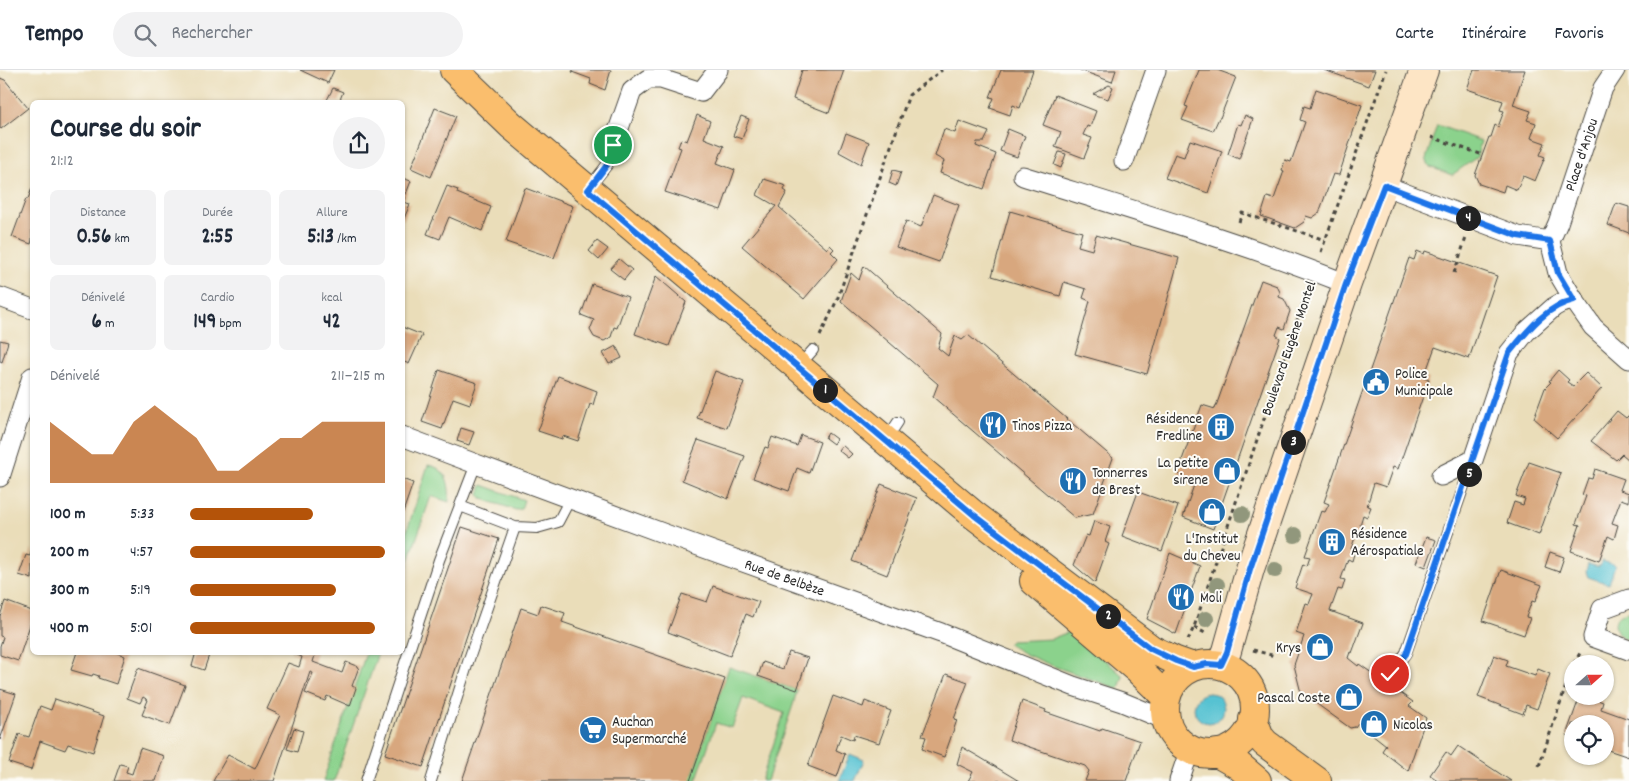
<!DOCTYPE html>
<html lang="fr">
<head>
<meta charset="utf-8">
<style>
	:root { --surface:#fff; --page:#f2f2f3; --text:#1f2937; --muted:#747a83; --line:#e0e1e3; --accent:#b45309 }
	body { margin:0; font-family:Dekko,sans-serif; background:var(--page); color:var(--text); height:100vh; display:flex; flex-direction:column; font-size:19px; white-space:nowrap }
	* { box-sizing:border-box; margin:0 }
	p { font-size:16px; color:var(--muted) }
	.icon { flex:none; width:28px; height:28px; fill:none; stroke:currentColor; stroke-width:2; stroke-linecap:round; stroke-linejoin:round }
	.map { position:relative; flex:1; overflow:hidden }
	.drawer { position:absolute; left:30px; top:30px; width:375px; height:555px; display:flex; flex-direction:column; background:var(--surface); border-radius:8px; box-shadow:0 1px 4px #0004 }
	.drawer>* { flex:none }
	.needle { width:32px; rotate:69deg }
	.tools { position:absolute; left:1564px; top:585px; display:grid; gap:10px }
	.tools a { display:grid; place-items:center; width:50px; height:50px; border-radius:50%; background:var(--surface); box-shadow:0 1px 4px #0004; font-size:25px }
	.pin { position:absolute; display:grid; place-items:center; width:42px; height:42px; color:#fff; margin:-21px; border:2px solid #fff; border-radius:50%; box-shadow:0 1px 5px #0007 }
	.km { position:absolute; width:25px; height:25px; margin:-12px; border-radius:50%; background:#222; color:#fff; font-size:14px; line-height:25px; text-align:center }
	.round { display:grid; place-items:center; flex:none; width:52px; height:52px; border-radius:26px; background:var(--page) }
	.summary { display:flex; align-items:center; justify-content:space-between; height:85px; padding:0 20px }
	h1 { font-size:28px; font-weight:700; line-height:38px }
	.metrics { display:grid; grid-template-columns:repeat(3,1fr); gap:8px; height:85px; padding:5px 20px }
	.metrics div { display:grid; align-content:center; border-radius:8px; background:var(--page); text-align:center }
	.metrics b { font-size:21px; font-weight:700 }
	.metrics small { font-size:14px; font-weight:400 }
	.metrics p { font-size:14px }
	.chart { height:140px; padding:10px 20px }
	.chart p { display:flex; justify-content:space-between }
	.chart svg { width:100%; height:90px; margin-top:5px; fill:var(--accent); opacity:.7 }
	ul { padding:0 20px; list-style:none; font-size:16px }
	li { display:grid; grid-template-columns:80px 60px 1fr; align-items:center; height:38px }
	li i { height:12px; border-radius:6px; background:var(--accent) }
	header { display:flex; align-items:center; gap:30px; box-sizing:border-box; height:70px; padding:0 25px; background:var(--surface); border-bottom:1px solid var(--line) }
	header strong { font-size:24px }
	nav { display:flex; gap:28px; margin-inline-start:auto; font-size:18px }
	.search { width:350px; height:45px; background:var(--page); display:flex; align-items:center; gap:12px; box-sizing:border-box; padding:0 18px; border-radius:28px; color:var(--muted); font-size:19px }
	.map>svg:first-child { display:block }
	.green { fill:#8bd28c; stroke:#5b7e5c }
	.water { fill:#57c2d2; stroke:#41767e }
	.building { fill:#d8a77e }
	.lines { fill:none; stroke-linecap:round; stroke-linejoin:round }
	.service-casing { stroke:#484640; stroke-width:12 }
	.minor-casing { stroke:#484640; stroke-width:21 }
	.secondary-casing { stroke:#484640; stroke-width:30 }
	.primary-casing { stroke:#484640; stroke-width:30 }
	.path { stroke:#484640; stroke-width:3; stroke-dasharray:4 4; stroke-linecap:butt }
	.service { stroke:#fff; stroke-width:10 }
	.minor { stroke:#fff; stroke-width:19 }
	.secondary { stroke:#fde5c5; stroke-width:28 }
	.primary { stroke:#fabe6d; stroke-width:28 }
	.tree { fill:#91977b }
	.route-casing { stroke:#fff; stroke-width:10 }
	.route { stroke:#1a73e8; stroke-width:6 }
	.labels { text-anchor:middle; stroke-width:4; stroke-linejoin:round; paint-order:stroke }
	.street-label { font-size:15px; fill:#2b2b2b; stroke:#fdfcf7 }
	.poi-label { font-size:15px; fill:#2b2b2b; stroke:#fdfcf7; text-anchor:start }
</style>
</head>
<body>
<header>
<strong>Tempo</strong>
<div class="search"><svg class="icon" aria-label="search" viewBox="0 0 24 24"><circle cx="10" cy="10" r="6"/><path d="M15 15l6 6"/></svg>Rechercher</div>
<nav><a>Carte</a><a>Itinéraire</a><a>Favoris</a></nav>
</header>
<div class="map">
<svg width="1629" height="711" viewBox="0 0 1629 711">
	<rect width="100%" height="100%" fill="#fdfcf7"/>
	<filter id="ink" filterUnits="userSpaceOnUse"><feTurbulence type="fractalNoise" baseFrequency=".02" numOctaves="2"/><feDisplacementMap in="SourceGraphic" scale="10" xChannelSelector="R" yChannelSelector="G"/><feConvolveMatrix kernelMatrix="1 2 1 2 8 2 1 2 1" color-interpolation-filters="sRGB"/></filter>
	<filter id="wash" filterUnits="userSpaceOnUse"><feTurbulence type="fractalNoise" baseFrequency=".0096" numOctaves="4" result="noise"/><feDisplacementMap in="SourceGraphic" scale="20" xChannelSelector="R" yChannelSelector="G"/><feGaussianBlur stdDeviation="1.12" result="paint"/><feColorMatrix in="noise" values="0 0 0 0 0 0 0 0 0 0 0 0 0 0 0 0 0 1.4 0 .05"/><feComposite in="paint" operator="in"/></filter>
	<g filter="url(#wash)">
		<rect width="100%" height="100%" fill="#eaddb9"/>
		<!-- green -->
		<path class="green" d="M1437 55 1481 71 1477 87 1452 105 1430 97 1426 89Z
			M428 395C432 396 437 397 440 400 449 406 450 422 449 432L431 426 403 508V473Z
			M482 415 524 430 521 439 516 440 482 429 479 425Z
			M1629 542V570C1611 565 1610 543 1629 542Z
			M1071 561 1074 562 1123 606 1119 619 1053 596 1025 584 1008 574 1011 571 1051 569Z
			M366 583H378L334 711H323Z
			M729 597 797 620 793 635 767 711H761L784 643 743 628 732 658 716 653 696 711H690Z"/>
		<!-- water -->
		<path class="water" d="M1602 491 1615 495 1609 514 1588 507 1586 502 1588 494 1599 497Z
			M1194 638a15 15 0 1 1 30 0a15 15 0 1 1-30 0Z
			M850 684 864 690 855 711H839Z"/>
		<g id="blocks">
			<!-- building -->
			<path class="building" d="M300 0H334L328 13Z
				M573 0H611L605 20 590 14 591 9 572 2Z
				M802 0H844L829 43 793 29Z
				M1001 0H1033L1020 38 1013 35 1010 45 990 38 994 28 990 27Z
				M1080 0H1116L1112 12Z
				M1199 0H1217L1236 7 1220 48H1219L1213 61 1182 50 1188 37 1185 36Z
				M1324 0H1375L1369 16Z
				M1474 0H1525L1513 35 1531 41 1527 50 1536 53 1531 68 1545 73 1540 85 1545 87 1535 111 1523 106 1517 120 1505 115 1503 122 1479 114 1475 105 1489 67H1491L1495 55 1498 57 1504 41 1500 40 1503 31 1467 19Z
				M0 8 5 10 28 38 1 59 0 58Z
				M1109 15 1113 17 1108 29 1093 24Z
				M333 18 343 22 339 32H326Z
				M1316 19 1362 35 1339 105 1333 104 1319 143 1312 148 1306 146 1304 152 1295 158 1261 146 1267 127 1274 129 1284 101 1282 100 1285 90 1291 92 1305 52 1300 50 1304 36 1310 38Z
				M1055 25 1096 41 1090 57 1087 56 1083 65 1092 68 1084 88 1055 77 1061 62 1043 55Z
				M435 38 456 46 431 107 411 98Z
				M697 45 710 51 704 68 724 76 717 93 735 100 721 140 665 122 681 78 678 77 681 69 687 71Z
				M1245 45 1253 49 1239 89 1228 84 1238 54 1241 55Z
				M741 46 749 49 742 69 733 66Z
				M959 51 989 62 984 72H977L976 76 996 84 984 119 940 103 944 91 935 86 944 59 955 63Z
				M1008 59 1025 66 1017 87 1000 81Z
				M846 63 869 72 861 94 839 82Z
				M1190 70 1222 81 1208 123 1165 108 1175 84 1184 87Z
				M1059 82 1066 84 1061 98 1054 95Z
				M893 100 901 102 896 116 889 113Z
				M402 108 411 111 403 132 410 134 403 151Z
				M764 109 786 116 784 120 787 122 779 137 827 179 830 175 834 179 831 182 838 189 804 229 742 176 776 136 757 125Z
				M447 116 458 120 457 123 491 137 482 161 449 147 440 169 427 164Z
				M32 118V170L31 174 12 167 26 129H28Z
				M525 118 573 136 554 188 506 172Z
				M933 125 959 135 939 192 896 177 906 151 921 157Z
				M1616 133 1629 137V163L1608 155Z
				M1010 141 1082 162 1078 176 1092 180 1096 165 1179 188 1147 304 1075 284 1090 231 1083 228 1086 219 1064 212 1060 226 992 206Z
				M597 171 608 179 599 190 589 181Z
				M1417 181 1424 184 1425 181 1497 206 1469 289 1435 277 1424 307 1429 309 1398 399 1393 397 1386 417 1374 413 1367 436 1371 437 1367 447 1363 445 1360 455 1363 457 1360 467 1356 465 1351 479 1355 480 1352 491 1348 489 1341 509 1345 510 1342 520 1338 519 1330 541 1363 553 1352 583 1350 582 1348 588 1358 596 1359 594 1413 632 1409 636 1426 648 1408 701 1382 681 1386 675 1358 653 1355 657 1350 658 1303 624 1300 619 1294 595 1304 566 1296 563 1306 533 1309 534 1313 524 1295 518 1303 494 1307 496 1310 487 1305 486 1321 441 1325 442 1329 434 1324 432 1409 188 1414 190Z
				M619 189 632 200 624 210 610 199Z
				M864 196 942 264 938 278 948 286 955 266 962 270 968 265 1113 388 1093 444 1075 448 933 327 938 314 841 231 851 203 859 210Z
				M656 206 686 232 669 276 635 264Z
				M1261 210 1277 216 1280 222 1279 227 1284 229 1290 241 1284 259 1279 257 1276 265 1280 268 1213 459 1183 447 1194 415 1183 412 1178 401 1202 335 1215 339Z
				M592 214 628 227 617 258 614 257 611 267 604 271 594 267 590 260 594 250 581 245Z
				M402 257 422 265 409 294 402 291Z
				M0 270 8 272 2 292 0 291Z
				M616 276 622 288 609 294 603 283Z
				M439 300 477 313 470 334 453 328 442 359 422 352Z
				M1558 300 1569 310 1567 312 1573 316 1586 303 1602 318 1557 368 1534 348 1545 318 1551 312 1549 311Z
				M715 301 744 312 727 358 697 348Z
				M558 306 597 321 593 335 590 334 578 371 563 366 562 369 538 361Z
				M1617 341 1626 348 1629 345V390L1622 384 1616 390 1591 371Z
				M461 358 474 362 469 375 457 371Z
				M828 363 836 369 833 374 825 368Z
				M801 365 820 372 809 403 797 398 789 421 753 408 765 377 768 378 772 367 797 376Z
				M698 370 745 386 728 429 682 410Z
				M842 375 852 384 848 388 838 380Z
				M1529 392 1561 403 1539 465 1507 453 1514 432 1523 435 1525 429 1516 426Z
				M1595 399 1624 409 1620 420 1629 423V432L1621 429 1612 453 1618 455 1614 469 1608 466 1599 491 1571 481 1580 455 1576 454 1586 426 1582 425 1588 408 1592 409Z
				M402 409 413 413 403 442H402Z
				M881 414 917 428 887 505 852 491Z
				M1138 422 1178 436 1162 481 1122 466Z
				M1094 451 1110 457 1105 472 1109 474 1095 513 1074 495 1086 465 1089 466Z
				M462 457 499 469 423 697 385 684Z
				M1426 467 1436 470 1426 497 1416 493Z
				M32 478V509L19 505 26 485 30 486Z
				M1550 482 1564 487 1559 502 1545 497Z
				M1170 483 1200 496 1176 564 1147 549Z
				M1501 500 1542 515 1535 532 1532 531 1526 547 1530 548 1524 565 1483 551Z
				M713 516 759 532 753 547 746 544 730 586 668 562 682 524 707 532Z
				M5 531 32 541V549L18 591 0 585V576L3 567 0 566V546Z
				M541 535 565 543 562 552 725 609 690 711H462L521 538 538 544Z
				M77 582H115L125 586 116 614 98 608 99 606 93 604 92 606 71 600Z
				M196 582H210L204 600 192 596Z
				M290 582H316L313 592 342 603 346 592 359 597 352 616 356 618 350 636 327 626 325 631 305 623 313 603 310 602 274 711H213L228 685 255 699 280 645 267 639 288 593 299 597 302 587Z
				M789 582 808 588 797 620 758 606 763 592 783 599Z
				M1494 585 1508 590 1506 596 1535 606 1538 599 1550 604 1537 639 1526 635 1523 644 1478 627Z
				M138 598 185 615 170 655 142 645 148 630 143 627 140 633 127 628Z
				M946 604 968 612 954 649 957 650 944 687 922 679 926 667 922 666Z
				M0 619 16 624 0 670Z
				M833 626 863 637 865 631 891 641 879 673 854 665 853 670 841 665 836 680 845 684 837 707 808 696Z
				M1580 626H1587L1603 632 1601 639 1629 649V687L1605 679V654H1572V667L1566 665Z
				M55 629 104 646 93 682 68 674 65 680 40 671 31 700 9 693 19 664 29 667 40 636 51 640Z
				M1022 631 1046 640 1045 642 1100 661 1102 658 1140 671 1126 711H1085L1089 701 1085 696 1009 670Z
				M294 658 303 661 297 682 287 679Z
				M1458 676 1511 711H1435L1436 709 1430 705 1446 682 1451 686Z
				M962 677 981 688 1019 711H968L973 702 957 694Z
				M140 678 164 686 156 711H114L120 694 128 696 126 702 132 704Z"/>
		</g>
	</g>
	<g filter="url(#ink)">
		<use href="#blocks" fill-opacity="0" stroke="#484640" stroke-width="1"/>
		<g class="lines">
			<!-- service casing -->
			<g class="service-casing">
				<path id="service" d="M588 119 607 95 613 75
					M799 296 813 280
					M886 370 898 352
					M460 436 515 457
					M1390 604 1406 583 1473 390
					M366 711 439 490 476 394
					M431 711 469 589 515 457 537 458 558 452 570 429"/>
			</g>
			<!-- minor casing -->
			<g class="minor-casing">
				<g id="minor">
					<path d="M613 75 632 21 648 9H661L701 22 718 0"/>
					<path d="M1124 91 1156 0"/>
					<path d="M1023 106C1132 140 1241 172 1347 214"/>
					<path d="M1383 115 1518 166 1550 171 1558 203 1574 230 1593 257 1629 289"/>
					<path id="s1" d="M1550 171 1558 153 1603 18 1615 0"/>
					<path d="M0 227 32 239"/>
					<path id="s2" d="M402 366 476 394 668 465 941 563 1073 616 1122 632 1166 650"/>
					<path d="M1441 406 1473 390 1509 283 1526 262 1554 237 1561 233 1574 230"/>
					<path d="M0 407 32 307"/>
					<path d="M1629 529 1602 539 1593 567 1629 580"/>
					<path d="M1179 711 1190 679"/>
				</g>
			</g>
			<!-- secondary casing -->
			<g class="secondary-casing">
				<path id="secondary" d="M1221 595 1227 581 1250 499 1347 214 1383 115 1424 0"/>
			</g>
			<!-- primary casing -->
			<g class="primary-casing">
				<path id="primary" d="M454 0 511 55 974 445 1151 579 1176 591 1193 597
					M1034 511 1137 599 1166 627
					M1165 639a45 45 0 1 1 90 0a45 45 0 1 1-90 0Z
					M1253 649 1260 667 1265 673 1317 711
					M1217 683 1238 695 1257 711"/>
			</g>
			<!-- path -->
			<path class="path" d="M1431 67 1483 85
				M1239 152 1242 143 1325 170
				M1321 182 1386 0
				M1454 203 1466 168
				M820 266 837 230 909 25 942 0
				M1194 557 1205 563
				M1188 570 1194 557 1307 221
				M1253 580 1275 586
				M1574 594 1580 583
				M1539 696 1572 598"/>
			<!-- service -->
			<use href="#service" class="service"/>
			<!-- minor -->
			<use href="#minor" class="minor"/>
			<!-- secondary -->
			<use href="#secondary" class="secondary"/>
			<!-- primary -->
			<use href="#primary" class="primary"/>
		</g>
		<!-- trees -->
		<g class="tree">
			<circle cx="1242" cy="444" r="8"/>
			<circle cx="1295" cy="465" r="8"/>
			<circle cx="1275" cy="500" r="8"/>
			<circle cx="1217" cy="515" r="8"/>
			<circle cx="1206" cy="549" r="8"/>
		</g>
	</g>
	<g class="lines" filter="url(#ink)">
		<!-- route casing -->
		<g class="route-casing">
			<path id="route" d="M613 75 607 95 588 120 974 445 1151 579 1176 591 1193 597 1207 594 1221 595 1227 582 1250 499 1346 214 1384 115 1518 166 1550 171 1558 203 1574 230C1546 236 1527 261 1509 283L1406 584 1390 604"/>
		</g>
		<!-- route -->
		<use href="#route" class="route"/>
	</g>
	<!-- icons -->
	<defs>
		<g id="civic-disc" transform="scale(1.4375)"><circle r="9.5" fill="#1f6fb2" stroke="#fdfcf7"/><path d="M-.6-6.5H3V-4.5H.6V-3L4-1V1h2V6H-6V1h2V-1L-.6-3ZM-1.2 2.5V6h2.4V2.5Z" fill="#fff"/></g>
		<g id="restaurant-disc" transform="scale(1.4375)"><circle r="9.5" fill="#1f6fb2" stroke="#fdfcf7"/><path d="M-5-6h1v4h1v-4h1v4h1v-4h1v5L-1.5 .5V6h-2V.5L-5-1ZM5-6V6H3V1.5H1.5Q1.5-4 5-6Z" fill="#fff"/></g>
		<g id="building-disc" transform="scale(1.4375)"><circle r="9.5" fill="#1f6fb2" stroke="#fdfcf7"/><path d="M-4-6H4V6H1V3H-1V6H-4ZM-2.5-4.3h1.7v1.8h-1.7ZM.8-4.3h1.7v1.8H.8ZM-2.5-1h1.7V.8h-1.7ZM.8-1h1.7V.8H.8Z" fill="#fff"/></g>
		<g id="shop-disc" transform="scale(1.4375)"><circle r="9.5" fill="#1f6fb2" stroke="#fdfcf7"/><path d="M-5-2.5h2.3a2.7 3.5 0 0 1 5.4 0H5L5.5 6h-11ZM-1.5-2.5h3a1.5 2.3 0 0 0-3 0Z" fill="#fff"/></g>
		<g id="supermarket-disc" transform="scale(1.4375)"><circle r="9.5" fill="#1f6fb2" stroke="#fdfcf7"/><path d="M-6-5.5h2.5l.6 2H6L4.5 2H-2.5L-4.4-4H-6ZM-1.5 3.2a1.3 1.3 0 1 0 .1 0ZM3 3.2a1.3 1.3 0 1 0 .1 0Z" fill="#fff"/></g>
	</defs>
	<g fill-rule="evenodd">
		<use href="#civic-disc" x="1376" y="312"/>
		<use href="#restaurant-disc" x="993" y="355"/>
		<use href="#building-disc" x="1221" y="357"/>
		<use href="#shop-disc" x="1227" y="401"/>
		<use href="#restaurant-disc" x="1073" y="411"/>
		<use href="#shop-disc" x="1212" y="442"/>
		<use href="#building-disc" x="1332" y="472"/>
		<use href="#restaurant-disc" x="1181" y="527"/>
		<use href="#shop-disc" x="1320" y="577"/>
		<use href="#shop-disc" x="1349" y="627"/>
		<use href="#shop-disc" x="1374" y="654"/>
		<use href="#supermarket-disc" x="593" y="660"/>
	</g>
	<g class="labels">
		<!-- street labels -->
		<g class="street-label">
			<text dy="5" stroke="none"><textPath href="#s1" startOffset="92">Place d'Anjou</textPath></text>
			<text transform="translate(1288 278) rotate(-71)" y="5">Boulevard Eugène Montel</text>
			<text dy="5" stroke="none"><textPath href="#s2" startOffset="408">Rue de Belbèze</textPath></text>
		</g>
		<!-- poi labels -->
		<g class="poi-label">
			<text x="1395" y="308">Police<tspan x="1395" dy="17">Municipale</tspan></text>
			<text x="1202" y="353" text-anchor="end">Résidence<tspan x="1202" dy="17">Fredline</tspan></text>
			<text x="1012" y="360">Tinos Pizza</text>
			<text x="1208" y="397" text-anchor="end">La petite<tspan x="1208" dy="17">sirene</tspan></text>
			<text x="1092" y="407">Tonnerres<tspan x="1092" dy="17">de Brest</tspan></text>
			<text x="1351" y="468">Résidence<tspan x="1351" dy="17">Aérospatiale</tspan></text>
			<text x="1212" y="473" text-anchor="middle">L'Institut<tspan x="1212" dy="17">du Cheveu</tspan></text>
			<text x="1200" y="532">Moli</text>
			<text x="1301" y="582" text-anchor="end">Krys</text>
			<text x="1330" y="632" text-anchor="end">Pascal Coste</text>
			<text x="612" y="656">Auchan<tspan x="612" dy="17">Supermarché</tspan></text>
			<text x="1393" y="659">Nicolas</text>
		</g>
	</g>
</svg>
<div class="tools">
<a><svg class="needle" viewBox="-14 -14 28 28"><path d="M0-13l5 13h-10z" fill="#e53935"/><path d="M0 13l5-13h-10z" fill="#747a83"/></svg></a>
<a><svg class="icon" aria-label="locate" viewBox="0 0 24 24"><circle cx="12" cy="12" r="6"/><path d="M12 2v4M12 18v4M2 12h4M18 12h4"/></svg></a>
</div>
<div class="pin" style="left:613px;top:75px;background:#1e9e55"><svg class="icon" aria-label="arrive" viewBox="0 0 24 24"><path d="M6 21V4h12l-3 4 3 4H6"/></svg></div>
<div class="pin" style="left:1390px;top:604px;background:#d93025"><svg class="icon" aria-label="check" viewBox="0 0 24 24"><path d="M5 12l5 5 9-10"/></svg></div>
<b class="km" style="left:825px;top:320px">1</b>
<b class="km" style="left:1108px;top:546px">2</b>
<b class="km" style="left:1293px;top:372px">3</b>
<b class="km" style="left:1468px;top:148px">4</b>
<b class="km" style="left:1469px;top:404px">5</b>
<section class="drawer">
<div class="summary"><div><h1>Course du soir</h1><p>21:12</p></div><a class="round"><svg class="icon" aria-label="share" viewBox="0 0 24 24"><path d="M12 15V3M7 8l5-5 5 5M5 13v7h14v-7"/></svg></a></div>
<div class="metrics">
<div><p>Distance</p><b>0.56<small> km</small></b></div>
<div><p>Durée</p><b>2:55</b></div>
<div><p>Allure</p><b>5:13<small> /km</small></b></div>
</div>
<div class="metrics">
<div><p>Dénivelé</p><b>6<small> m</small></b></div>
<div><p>Cardio</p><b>149<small> bpm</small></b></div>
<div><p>kcal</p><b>42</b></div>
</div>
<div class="chart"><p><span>Dénivelé</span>211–215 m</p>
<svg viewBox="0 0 160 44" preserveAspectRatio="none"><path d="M0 44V14L10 22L20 30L30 30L40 14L50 6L60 14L70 22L80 38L90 38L100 30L110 22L120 22L130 14L140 14L150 14L160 14V44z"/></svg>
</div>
<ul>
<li><b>100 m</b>5:33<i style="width:63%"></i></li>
<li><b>200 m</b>4:57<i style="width:100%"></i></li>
<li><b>300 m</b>5:19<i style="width:75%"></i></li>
<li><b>400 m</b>5:01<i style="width:95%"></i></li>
</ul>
</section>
</div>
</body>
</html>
